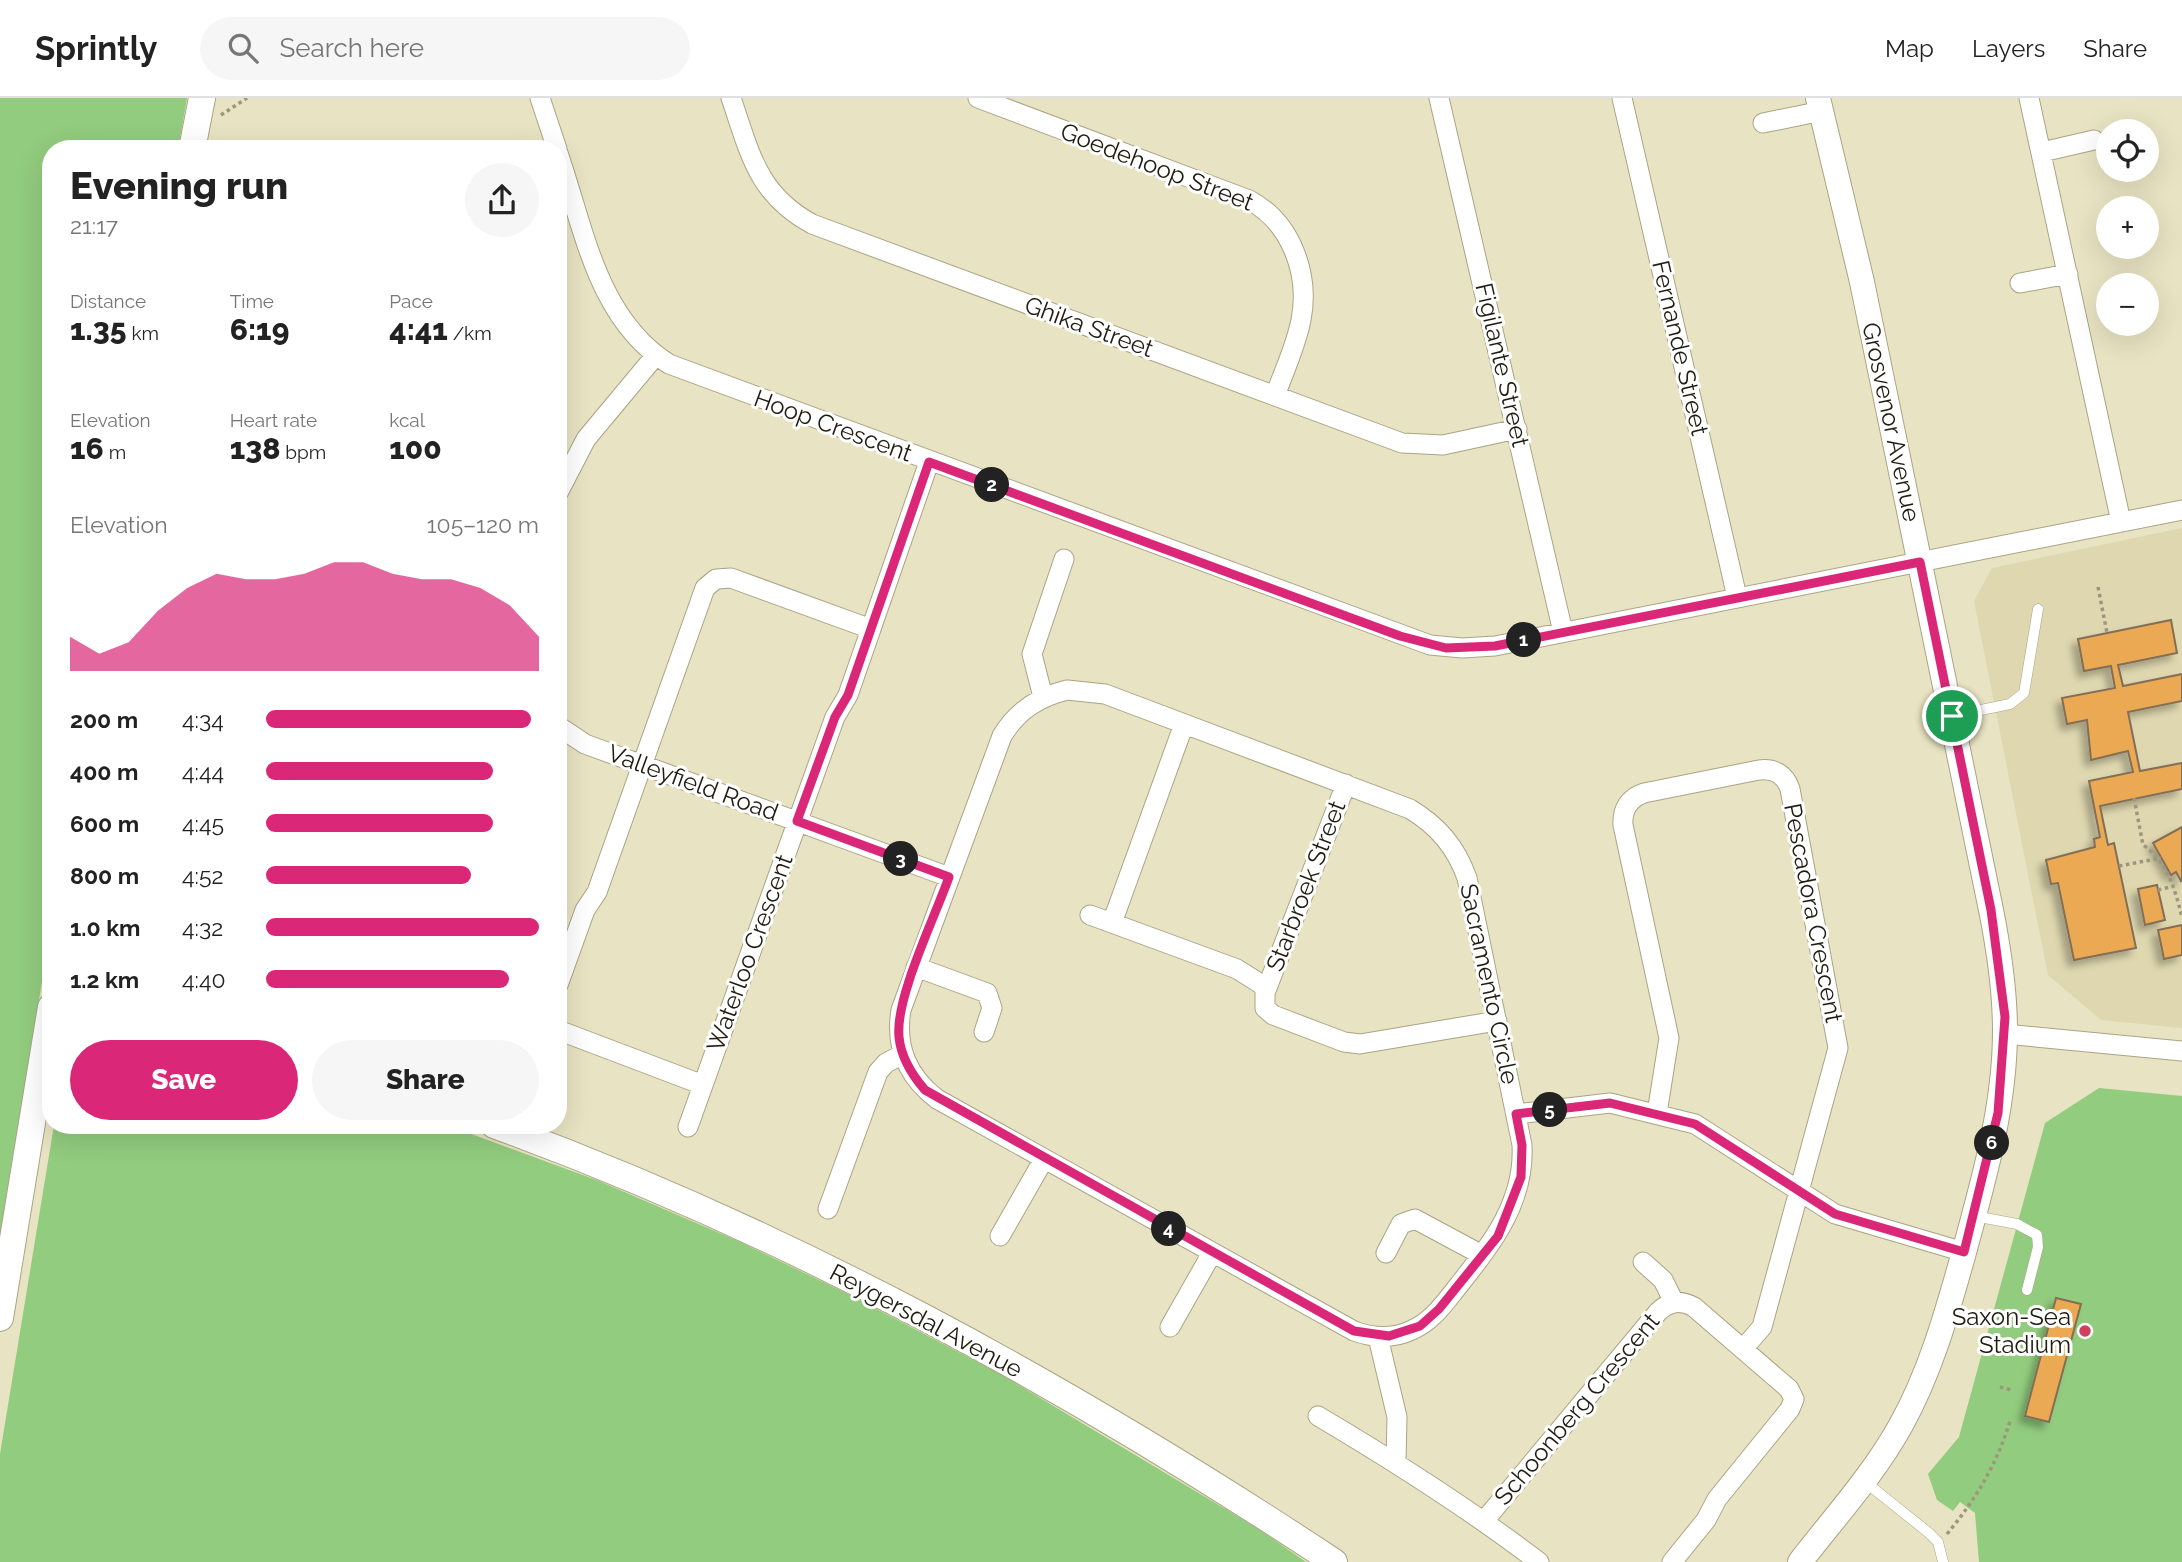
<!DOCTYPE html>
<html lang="en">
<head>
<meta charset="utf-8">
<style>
	:root { --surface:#fff; --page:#f6f6f6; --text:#222; --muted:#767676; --line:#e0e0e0; --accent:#db2777 }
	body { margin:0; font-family:Raleway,sans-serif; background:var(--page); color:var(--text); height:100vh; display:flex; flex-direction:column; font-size:26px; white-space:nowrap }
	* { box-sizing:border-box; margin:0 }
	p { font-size:23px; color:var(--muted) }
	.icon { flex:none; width:38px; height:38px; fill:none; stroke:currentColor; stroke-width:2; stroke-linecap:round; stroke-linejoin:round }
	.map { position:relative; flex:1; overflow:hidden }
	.side { position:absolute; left:42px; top:42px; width:525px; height:994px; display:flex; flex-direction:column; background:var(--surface); border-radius:28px; box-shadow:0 7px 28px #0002 }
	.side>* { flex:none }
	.buttons { position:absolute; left:2096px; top:21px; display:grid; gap:14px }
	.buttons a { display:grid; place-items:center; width:63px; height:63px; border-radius:50%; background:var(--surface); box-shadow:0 7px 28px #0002; font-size:35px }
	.pin { position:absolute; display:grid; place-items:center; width:60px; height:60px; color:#fff; margin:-30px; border:4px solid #fff; border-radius:50%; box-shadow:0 2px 7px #0007 }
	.km { position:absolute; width:35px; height:35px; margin:-18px; border-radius:50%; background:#222; color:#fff; font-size:19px; line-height:35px; text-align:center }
	.round { display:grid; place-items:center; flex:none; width:74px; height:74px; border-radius:37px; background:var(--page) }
	.head { display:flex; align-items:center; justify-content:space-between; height:119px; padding:0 28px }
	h1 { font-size:38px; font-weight:800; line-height:52px }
	.metrics { display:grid; grid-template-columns:repeat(3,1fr); gap:10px; height:119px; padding:7px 28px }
	.metrics div { display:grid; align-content:center }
	.metrics b { font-size:30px; font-weight:800 }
	.metrics small { font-size:19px; font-weight:400 }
	.metrics p { font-size:19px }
	.chart { height:196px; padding:14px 28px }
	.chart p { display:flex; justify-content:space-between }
	.chart svg { width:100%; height:126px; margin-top:7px; fill:var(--accent); opacity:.7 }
	.action { display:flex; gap:14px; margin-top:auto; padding:14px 28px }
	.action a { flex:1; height:80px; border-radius:42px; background:var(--accent); color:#fff; font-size:28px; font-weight:800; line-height:80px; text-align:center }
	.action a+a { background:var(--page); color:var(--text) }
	ul { padding:0 28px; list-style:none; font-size:23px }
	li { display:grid; grid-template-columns:112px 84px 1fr; align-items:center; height:52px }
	li i { height:18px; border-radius:9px; background:var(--accent) }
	header { display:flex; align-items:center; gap:42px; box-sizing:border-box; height:98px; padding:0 35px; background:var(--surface); border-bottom:2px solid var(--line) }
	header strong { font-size:33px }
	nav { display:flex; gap:38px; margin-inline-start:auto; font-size:24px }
	.search { width:490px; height:63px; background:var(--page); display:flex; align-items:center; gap:18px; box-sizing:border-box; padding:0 24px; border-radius:38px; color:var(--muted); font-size:26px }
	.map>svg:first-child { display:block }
	.built { fill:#ded7af }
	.green { fill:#92cc7e }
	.building { fill:#eba953; stroke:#836e56; stroke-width:2; filter:url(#shadow) }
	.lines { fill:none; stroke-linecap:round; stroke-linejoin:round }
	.service-casing { stroke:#aaa485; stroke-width:11 }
	.minor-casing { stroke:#aaa485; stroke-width:21 }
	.tertiary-casing { stroke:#aaa485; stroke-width:26 }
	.secondary-casing { stroke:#aaa485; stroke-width:28 }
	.path { stroke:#9b977e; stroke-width:3.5; stroke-dasharray:3.5 3.5; stroke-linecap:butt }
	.service { stroke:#fff; stroke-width:10 }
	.minor { stroke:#fff; stroke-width:19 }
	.tertiary { stroke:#fff; stroke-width:24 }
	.secondary { stroke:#fff; stroke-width:26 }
	.route-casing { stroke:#fff; stroke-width:14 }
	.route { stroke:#db2777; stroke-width:9 }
	.poi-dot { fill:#ce3f62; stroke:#fff; stroke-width:2.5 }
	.labels { text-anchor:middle; stroke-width:6; stroke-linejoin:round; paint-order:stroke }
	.street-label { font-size:24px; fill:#1f1d11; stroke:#fff }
	.poi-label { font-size:24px; fill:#1f1d11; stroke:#fff; text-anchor:end }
</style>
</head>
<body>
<header>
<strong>Sprintly</strong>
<div class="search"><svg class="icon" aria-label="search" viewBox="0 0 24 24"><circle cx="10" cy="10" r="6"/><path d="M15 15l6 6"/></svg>Search here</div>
<nav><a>Map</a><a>Layers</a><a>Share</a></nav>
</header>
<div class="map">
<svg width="2182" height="1464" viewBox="0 0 2182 1464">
	<defs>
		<filter id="shadow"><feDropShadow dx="-6" dy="6" stdDeviation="3.5" flood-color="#0004"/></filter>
	</defs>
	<rect width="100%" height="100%" fill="#e8e3c2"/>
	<!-- built -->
	<path class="built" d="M2182 430V930L2101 922 2048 877 1974 503 1992 470Z"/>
	<!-- green -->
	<path class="green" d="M0 0H187L178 51H51V829L0 1138Z
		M2099 990 2182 998V1464H1979L1975 1415 1960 1404 1953 1413 1937 1402 1928 1376 1959 1339 2045 1025Z
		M54 1027H447L599 1083 738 1143 850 1197 1002 1277 1257 1430 1306 1464H0V1356Z"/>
	<!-- building -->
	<path class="building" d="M2171 522 2177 555 2118 567 2123 588 2182 576V603L2128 614 2140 673 2182 665V691L2100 708 2108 747 2114 745 2136 850 2074 862 2058 785 2051 786 2046 762 2095 749 2094 741 2100 739 2089 683 2133 674 2128 653 2091 662 2087 622 2067 626 2062 600 2115 590 2111 568 2084 573 2078 541Z
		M2182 729V782L2181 783 2176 774 2171 777 2153 745Z
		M2157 787 2165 822 2145 827 2138 791Z
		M2182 827V857L2164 861 2158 832Z
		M2056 1200 2081 1206 2049 1324 2025 1318Z"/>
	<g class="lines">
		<!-- service casing -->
		<g class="service-casing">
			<path id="service" d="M1952 618 2010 606 2024 595 2038 511
				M1974 1118 2017 1126 2037 1137 2038 1149 2027 1192
				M1864 1383 1929 1435 1938 1444 1943 1464"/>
		</g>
		<!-- minor casing -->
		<g class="minor-casing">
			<path id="minor" d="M540 0 557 51
				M731 0C750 55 757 96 812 126L1402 345 1443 347 1517 331
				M978 0 1249 102C1291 124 1310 176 1301 222 1296 248 1284 273 1275 298
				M1439 0 1563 534
				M1622 0 1737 499
				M2029 0 2121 424
				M1763 25 1822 13
				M2042 54 2094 42
				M558 55C584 130 597 221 669 266L1430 547 1462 550 1495 548 2182 412
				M2020 185 2068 176
				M558 395 586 341 656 257
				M871 531 929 364
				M1067 592 1105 596 1410 711C1438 728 1456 749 1467 780L1522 1047C1525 1104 1492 1145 1459 1187 1445 1204 1433 1223 1412 1232 1393 1241 1373 1240 1354 1233L937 1001C907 978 895 949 901 912L1002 638C1017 613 1038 599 1067 592Z
				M1043 599 1032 556 1064 461
				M558 628 585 646 949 779
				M1346 686 1265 895V910L1273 917 1344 944 1360 946 1497 923
				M1090 817 1237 871 1267 890
				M1112 825 1184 626
				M916 869 987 895 992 910 984 934
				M558 887 585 812 597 794 705 490 716 481 731 480 871 531 848 597 835 619 688 1029
				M558 932 703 987
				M2005 936 2182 953
				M1657 1015 1669 940 1623 727C1622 711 1629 700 1644 695L1759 672C1774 670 1785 676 1790 691L1838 950 1762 1229 1743 1251
				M1516 1016 1610 1005 1695 1026 1835 1116 1964 1154
				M828 1111 878 974 886 965 903 956
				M1000 1138 1044 1061
				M1386 1155 1401 1126 1415 1121 1482 1157
				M1643 1164 1663 1182 1674 1204
				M1170 1229 1212 1155
				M1378 1239 1397 1319 1396 1364
				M1318 1318C1394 1363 1468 1410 1539 1464
				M1484 1423 1658 1214C1669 1203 1681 1202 1694 1209L1789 1291 1794 1301 1790 1311 1717 1401 1706 1422 1672 1464"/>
		</g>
		<!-- tertiary casing -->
		<g class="tertiary-casing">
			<path id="tertiary" d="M1800 1464C1834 1420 1874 1376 1901 1327 1930 1275 1947 1215 1963 1158 1983 1084 2005 1010 2005 933 2005 893 1999 852 1991 812L1862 184 1818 0"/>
		</g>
		<!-- secondary casing -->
		<g class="secondary-casing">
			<path id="secondary" d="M192 51 202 0
				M494 1027C791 1135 1071 1290 1334 1464
				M0 1220 51 909"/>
		</g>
		<!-- path -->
		<path class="path" d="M221 17 247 0
			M2098 489 2107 535
			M2134 700 2143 747C2168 764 2175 792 2182 819
			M2119 768 2161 760
			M2158 792 2174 788
			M2000 1289 2011 1292
			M1947 1436C1976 1401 1997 1366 2010 1323"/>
		<!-- service -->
		<use href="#service" class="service"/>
		<!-- minor -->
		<use href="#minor" class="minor"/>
		<!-- tertiary -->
		<use href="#tertiary" class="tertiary"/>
		<!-- secondary -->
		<use href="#secondary" class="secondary"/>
	</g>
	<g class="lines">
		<!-- route casing -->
		<g class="route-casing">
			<path id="route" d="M929 364 1400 538 1446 550 1495 548 1920 464 1991 812 2005 919 1998 1015 1964 1154 1835 1116 1695 1026 1610 1005 1516 1016 1522 1047 1521 1079 1498 1138 1439 1211 1420 1228 1389 1238 1354 1233 925 992C912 977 901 960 899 939 895 900 935 819 949 779L797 723 835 619 848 597Z"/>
		</g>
		<!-- route -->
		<use href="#route" class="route"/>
	</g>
	<!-- markers -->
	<circle class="poi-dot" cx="2085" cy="1233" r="7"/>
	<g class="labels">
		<!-- street labels -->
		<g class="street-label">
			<text transform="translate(1157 69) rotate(21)" y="8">Goedehoop Street</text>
			<text transform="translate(1089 229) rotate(20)" y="8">Ghika Street</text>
			<text transform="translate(1680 250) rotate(77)" y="8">Fernande Street</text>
			<text transform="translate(1502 267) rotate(77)" y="8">Figilante Street</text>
			<text transform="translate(1891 324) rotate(78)" y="8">Grosvenor Avenue</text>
			<text transform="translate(833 328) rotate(20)" y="8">Hoop Crescent</text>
			<text transform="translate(693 685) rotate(20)" y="8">Valleyfield Road</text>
			<text transform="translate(1306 788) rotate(-69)" y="8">Starbroek Street</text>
			<text transform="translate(1813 815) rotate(79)" y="8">Pescadora Crescent</text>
			<text transform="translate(750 855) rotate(-70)" y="8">Waterloo Crescent</text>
			<text transform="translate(1489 886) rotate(78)" y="8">Sacramento Circle</text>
			<text transform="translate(926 1223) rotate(28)" y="8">Reygersdal Avenue</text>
			<text transform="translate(1577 1311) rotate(-50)" y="8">Schoonberg Crescent</text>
		</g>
		<!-- poi labels -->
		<g class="poi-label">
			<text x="2071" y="1227">Saxon-Sea<tspan x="2071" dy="28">Stadium</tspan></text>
		</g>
	</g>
</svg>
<div class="buttons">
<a><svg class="icon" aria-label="locate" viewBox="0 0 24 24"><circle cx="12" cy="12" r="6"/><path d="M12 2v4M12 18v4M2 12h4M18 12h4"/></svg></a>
<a>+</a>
<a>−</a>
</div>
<div class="pin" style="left:1952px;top:618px;background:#1e9e55"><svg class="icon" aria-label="arrive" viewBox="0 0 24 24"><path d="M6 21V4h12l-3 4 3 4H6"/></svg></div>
<b class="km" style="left:1524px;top:542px">1</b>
<b class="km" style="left:992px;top:387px">2</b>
<b class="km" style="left:901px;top:761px">3</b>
<b class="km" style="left:1169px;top:1131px">4</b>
<b class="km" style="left:1550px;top:1012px">5</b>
<b class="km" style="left:1992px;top:1045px">6</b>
<section class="side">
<div class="head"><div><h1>Evening run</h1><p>21:17</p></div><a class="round"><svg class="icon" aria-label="share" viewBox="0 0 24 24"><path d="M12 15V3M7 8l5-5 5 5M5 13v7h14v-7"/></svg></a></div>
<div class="metrics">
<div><p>Distance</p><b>1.35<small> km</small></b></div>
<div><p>Time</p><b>6:19</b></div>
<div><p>Pace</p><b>4:41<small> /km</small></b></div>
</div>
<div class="metrics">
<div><p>Elevation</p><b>16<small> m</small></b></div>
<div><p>Heart rate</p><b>138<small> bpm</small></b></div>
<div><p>kcal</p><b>100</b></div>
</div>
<div class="chart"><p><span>Elevation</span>105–120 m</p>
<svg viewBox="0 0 160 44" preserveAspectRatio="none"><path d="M0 44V32L10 38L20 34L30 23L40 15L50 10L60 12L70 12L80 10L90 6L100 6L110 10L120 12L130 12L140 15L150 21L160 32V44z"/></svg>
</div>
<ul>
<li><b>200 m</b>4:34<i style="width:97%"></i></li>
<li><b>400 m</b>4:44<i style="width:83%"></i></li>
<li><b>600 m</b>4:45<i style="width:83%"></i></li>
<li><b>800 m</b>4:52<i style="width:75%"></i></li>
<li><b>1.0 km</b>4:32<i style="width:100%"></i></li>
<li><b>1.2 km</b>4:40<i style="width:89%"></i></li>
</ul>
<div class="action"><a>Save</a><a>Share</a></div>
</section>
</div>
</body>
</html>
